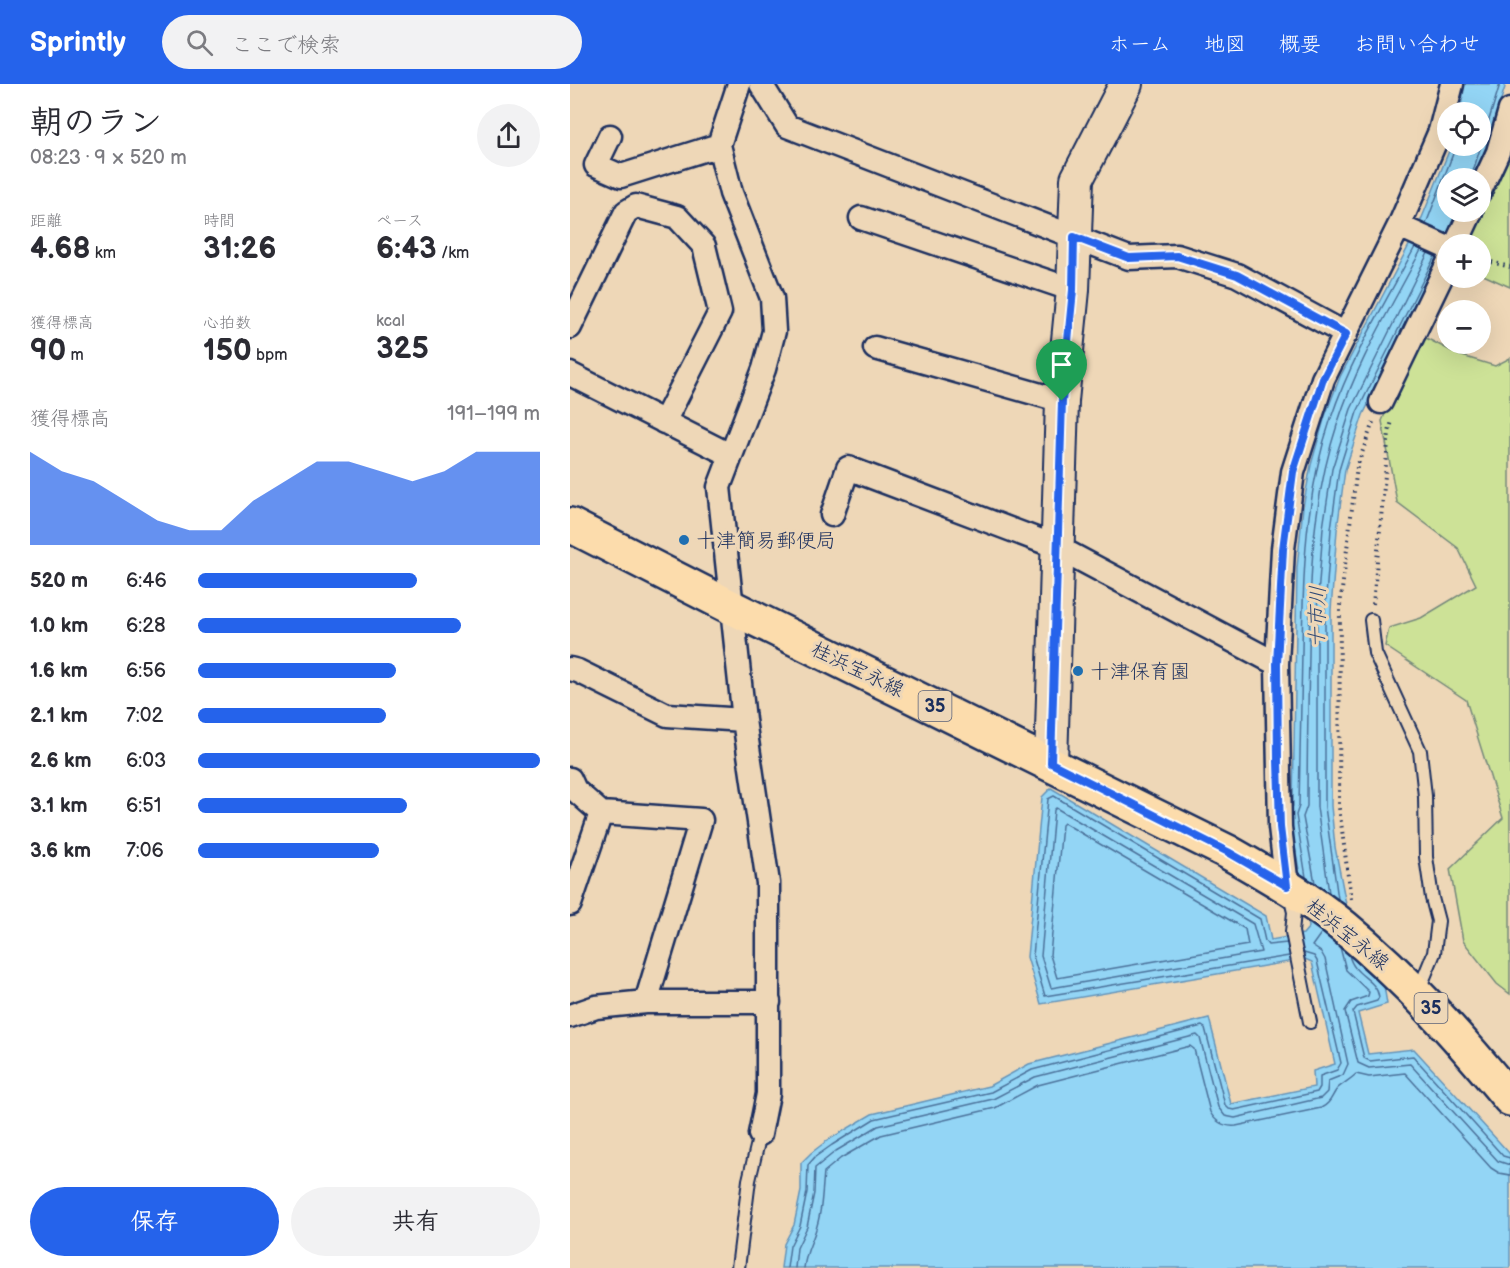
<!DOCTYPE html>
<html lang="ja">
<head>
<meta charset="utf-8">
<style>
	:root { --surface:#fff; --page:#f2f2f3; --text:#2b2b33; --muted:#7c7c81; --accent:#2563eb }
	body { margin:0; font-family:"Balsamiq Sans","Klee One",sans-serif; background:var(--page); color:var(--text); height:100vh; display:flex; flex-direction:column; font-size:22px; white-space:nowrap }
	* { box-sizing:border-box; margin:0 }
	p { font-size:20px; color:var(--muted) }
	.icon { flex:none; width:33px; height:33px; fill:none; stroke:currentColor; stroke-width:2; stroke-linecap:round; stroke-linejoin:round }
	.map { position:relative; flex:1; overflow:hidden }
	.side { display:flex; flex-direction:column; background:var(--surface); width:570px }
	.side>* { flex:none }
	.controls { position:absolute; left:867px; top:18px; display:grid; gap:12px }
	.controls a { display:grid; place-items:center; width:54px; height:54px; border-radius:50%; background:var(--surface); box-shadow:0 6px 24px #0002; font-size:30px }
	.pin { position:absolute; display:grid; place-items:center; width:51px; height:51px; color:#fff; margin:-62px -26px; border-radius:50% 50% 50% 0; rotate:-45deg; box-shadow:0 0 6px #0007 }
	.pin .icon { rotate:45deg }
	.round { display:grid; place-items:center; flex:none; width:63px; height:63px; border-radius:32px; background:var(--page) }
	.headline { display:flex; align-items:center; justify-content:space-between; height:102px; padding:0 30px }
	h1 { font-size:33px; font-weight:700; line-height:45px }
	.figures { display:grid; grid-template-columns:repeat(3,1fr); gap:9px; height:102px; padding:6px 30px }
	.figures div { display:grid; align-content:center }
	.figures b { font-size:30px; font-weight:700 }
	.figures small { font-size:16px; font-weight:400 }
	.figures p { font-size:16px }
	.chart { height:168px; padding:12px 30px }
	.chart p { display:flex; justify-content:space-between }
	.chart svg { width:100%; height:108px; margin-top:6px; fill:var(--accent); opacity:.7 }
	.action { display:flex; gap:12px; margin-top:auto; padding:12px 30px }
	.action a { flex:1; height:69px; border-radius:36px; background:var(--accent); color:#fff; font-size:24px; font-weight:700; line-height:69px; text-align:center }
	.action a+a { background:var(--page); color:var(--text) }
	ul { padding:0 30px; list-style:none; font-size:20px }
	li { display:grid; grid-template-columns:96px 72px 1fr; align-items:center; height:45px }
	li i { height:15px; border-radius:8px; background:var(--accent) }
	header { display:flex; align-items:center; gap:36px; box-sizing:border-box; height:84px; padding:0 30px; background:var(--accent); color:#fff }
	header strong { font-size:28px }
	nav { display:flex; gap:33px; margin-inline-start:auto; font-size:21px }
	.search { width:420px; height:54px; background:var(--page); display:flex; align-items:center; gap:15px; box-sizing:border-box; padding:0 21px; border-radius:33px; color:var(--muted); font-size:22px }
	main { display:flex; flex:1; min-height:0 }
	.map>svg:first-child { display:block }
	.green { fill:#cde297; stroke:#74887a; stroke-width:1.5 }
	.water { fill:#93d5f5; stroke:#6393b9; stroke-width:1.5 }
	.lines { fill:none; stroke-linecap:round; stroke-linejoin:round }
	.shore { stroke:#4b719a; stroke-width:1.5 }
	.lane-casing { stroke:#1b2f5e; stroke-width:16 }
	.street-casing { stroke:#1b2f5e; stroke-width:27 }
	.secondary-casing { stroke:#1b2f5e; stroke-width:36 }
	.primary-casing { stroke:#1b2f5e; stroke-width:38 }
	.path { stroke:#1b2f5e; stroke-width:4; stroke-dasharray:1.5 4.5; stroke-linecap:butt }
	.lane { stroke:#eed7b7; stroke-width:12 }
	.street { stroke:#eed7b7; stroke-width:22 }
	.secondary { stroke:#eed7b7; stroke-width:32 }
	.primary { stroke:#fcdcac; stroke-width:33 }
	.route-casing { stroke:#fff; stroke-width:12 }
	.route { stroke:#2563eb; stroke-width:8 }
	.poi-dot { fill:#1f6fb2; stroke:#eed7b7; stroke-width:2 }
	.labels { text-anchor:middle; stroke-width:6; stroke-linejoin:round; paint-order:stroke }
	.shield { fill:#eed7b7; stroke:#5a6179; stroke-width:1.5 }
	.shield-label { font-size:18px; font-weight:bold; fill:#1b2f5e }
	.poi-label { font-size:20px; fill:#1b2f5e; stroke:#eed7b7; text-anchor:start }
	.street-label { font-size:20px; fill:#1b2f5e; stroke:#eed7b7 }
	.water-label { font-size:21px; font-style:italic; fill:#2d4875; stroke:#eed7b7 }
</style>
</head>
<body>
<header>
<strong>Sprintly</strong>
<div class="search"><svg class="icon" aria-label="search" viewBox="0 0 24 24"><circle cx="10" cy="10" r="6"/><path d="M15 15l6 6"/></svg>ここで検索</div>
<nav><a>ホーム</a><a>地図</a><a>概要</a><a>お問い合わせ</a></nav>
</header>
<main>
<section class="side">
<div class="headline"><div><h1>朝のラン</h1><p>08:23 · 9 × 520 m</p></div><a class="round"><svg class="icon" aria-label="share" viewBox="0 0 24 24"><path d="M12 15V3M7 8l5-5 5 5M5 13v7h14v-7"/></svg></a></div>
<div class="figures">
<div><p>距離</p><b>4.68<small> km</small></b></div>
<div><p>時間</p><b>31:26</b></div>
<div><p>ペース</p><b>6:43<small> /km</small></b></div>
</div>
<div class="figures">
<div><p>獲得標高</p><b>90<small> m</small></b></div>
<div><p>心拍数</p><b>150<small> bpm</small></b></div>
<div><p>kcal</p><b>325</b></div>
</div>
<div class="chart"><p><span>獲得標高</span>191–199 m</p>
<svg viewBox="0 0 160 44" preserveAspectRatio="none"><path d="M0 44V6L10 14L20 18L30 26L40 34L50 38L60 38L70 26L80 18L90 10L100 10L110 14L120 18L130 14L140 6L150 6L160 6V44z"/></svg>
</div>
<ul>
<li><b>520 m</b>6:46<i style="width:64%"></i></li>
<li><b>1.0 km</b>6:28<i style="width:77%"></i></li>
<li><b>1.6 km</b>6:56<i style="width:58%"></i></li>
<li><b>2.1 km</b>7:02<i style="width:55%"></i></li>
<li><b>2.6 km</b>6:03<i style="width:100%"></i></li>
<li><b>3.1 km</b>6:51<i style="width:61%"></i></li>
<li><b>3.6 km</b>7:06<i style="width:53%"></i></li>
</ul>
<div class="action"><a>保存</a><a>共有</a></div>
</section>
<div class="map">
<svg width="940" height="1184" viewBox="0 0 940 1184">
	<rect width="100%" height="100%" fill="#eed7b7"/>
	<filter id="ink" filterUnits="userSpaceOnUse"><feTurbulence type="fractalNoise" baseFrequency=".0167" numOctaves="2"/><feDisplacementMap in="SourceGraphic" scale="12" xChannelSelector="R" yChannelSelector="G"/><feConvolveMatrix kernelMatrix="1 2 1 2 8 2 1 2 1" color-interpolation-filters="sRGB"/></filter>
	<g filter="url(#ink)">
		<!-- green -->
		<path class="green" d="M940 53V203L911 190 910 160H896Z
			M856 254 889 271 925 282 940 274V910L927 900 893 857 880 785 933 734 896 616 815 562 819 544 851 534 906 501 888 464 827 418 812 337 839 272Z"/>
		<!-- water -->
		<path class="water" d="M895 0H936L906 94H878V128H892L793 331 775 386 767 446 761 526V722L765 763 787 878 814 902 817 920 788 929 798 970 844 965 940 1070V1184H211L214 1160 224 1141 231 1107V1079L241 1069 258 1056 302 1030 419 1002 459 980 639 934 661 1020 744 1003 743 987 765 980 742 878 735 875 471 920 457 873 472 713 481 704 696 832 701 856 733 850 739 843 719 729 723 722 727 484 733 423 741 381 755 332 770 293 847 146 881 62H910V28H890Z"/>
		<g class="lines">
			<!-- shore -->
			<path class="shore" d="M901 94 930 0
				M856 140 886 62
				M486 724 683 840 691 868 481 904 471 872 484 726Z
				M494 739 675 845 678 861 487 894 480 871 492 741Z
				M736 793 726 731 729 722C730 671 731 619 732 568 733 488 735 410 761 334 781 274 815 219 845 163
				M745 799 733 733 737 722C737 672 738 622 739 572 740 491 742 416 768 338 787 278 822 222 851 166
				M759 809 747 723V526L753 444 762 385 781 325 858 169
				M768 815 755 723V526L761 445 769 386 787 328 865 172
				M717 859 698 861 695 857 690 835 484 712 478 715 463 872 475 912 719 872
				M770 863 776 886 799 908 798 912 781 918 775 927 788 979 799 984 840 980 928 1077 940 1081
				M779 871C784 893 806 894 809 913L807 917 787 923 783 928 794 974 800 977 843 972 933 1072 940 1074
				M217 1184 220 1162 230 1142 237 1108 238 1081 245 1073 262 1061 304 1035 421 1008 462 986 632 942 635 944 655 1021 659 1025 664 1026 747 1008 750 1003V992L767 986 771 979 747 877 744 872 734 869
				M225 1184 227 1164 237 1143 244 1109 245 1084 266 1067 308 1042 423 1015 465 993 627 951 630 954 648 1023 655 1032 665 1034 751 1014 757 1008 758 997 773 991 778 980 755 875 751 868 742 862 752 848
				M234 1184C236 1167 240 1163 245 1148 252 1129 252 1108 254 1088L271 1074 311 1051 425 1024 468 1001 620 962 624 965 640 1028C646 1039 654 1043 666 1042L751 1024C761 1019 761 1013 767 1005 768 1003 781 995 786 990L799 993 835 989 921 1084 929 1089 940 1091"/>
			<!-- lane casing -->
			<g class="lane-casing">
				<path id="lane" d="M801 536 805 569 850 667 855 712 856 773 862 814 868 837 864 869 848 908
					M720 812 724 828 722 848 740 938
					M168 1184 179 1096 190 1050"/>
			</g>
			<!-- street casing -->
			<g class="street-casing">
				<path id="street" d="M169 0 149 61 161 109 202 214 204 247 194 285 149 403 174 636 198 799V1010L190 1050
					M191 0 217 42 559 174 607 172 667 191 776 250
					M40 52 26 81 51 92 149 61
					M910 107 928 68 940 26
					M291 134 503 206
					M829 142 878 164
					M886 160 901 128
					M0 243 56 128 66 122 107 133 134 162 150 228 94 338
					M305 264 492 317
					M0 290 160 371
					M811 318 878 179
					M262 431 278 384 487 463 707 580
					M0 585 8 587 97 631 174 636
					M0 695 5 706 31 729 131 736 76 918
					M717 802 710 743 707 580 713 465 723 388 753 295 829 142 870 47 882 0
					M0 820 31 729
					M0 932 26 923 76 918H199"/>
			</g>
			<!-- secondary casing -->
			<g class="secondary-casing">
				<path id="secondary" d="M481 679 492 317 503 206 507 95 556 0"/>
			</g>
			<!-- primary casing -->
			<g class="primary-casing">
				<path id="primary" d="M0 441 161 523 658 768C698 791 739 814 774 843 836 894 889 953 940 1015"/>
			</g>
			<!-- path -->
			<path class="path" d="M910 175 940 183
				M803 520 819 348 822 337
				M781 815 769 723 770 522 787 383 803 338"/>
			<!-- lane -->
			<use href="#lane" class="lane"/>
			<!-- street -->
			<use href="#street" class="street"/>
			<!-- secondary -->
			<use href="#secondary" class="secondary"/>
			<!-- primary -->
			<use href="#primary" class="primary"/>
		</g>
	</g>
	<g class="lines" filter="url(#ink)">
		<!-- route casing -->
		<g class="route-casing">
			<path id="route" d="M504 153 559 174 607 172 667 191 776 250 753 295 723 388 713 465 707 580 708 677 710 743 717 802 658 768 481 679 492 317 503 206Z"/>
		</g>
		<!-- route -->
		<use href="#route" class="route"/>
	</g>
	<!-- markers -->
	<g class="poi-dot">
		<circle cx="114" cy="456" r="6"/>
		<circle cx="508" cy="587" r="6"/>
	</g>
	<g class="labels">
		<!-- shield labels -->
		<g class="shield">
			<rect x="348.5" y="607" width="33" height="30" rx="4.5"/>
			<rect x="844.5" y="909" width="33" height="30" rx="4.5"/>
		</g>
		<g class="shield-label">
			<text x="365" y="628">35</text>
			<text x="861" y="930">35</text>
		</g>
		<!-- poi labels -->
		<g class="poi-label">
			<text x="126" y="463">十津簡易郵便局</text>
			<text x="520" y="594">十津保育園</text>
		</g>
		<!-- street labels -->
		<g class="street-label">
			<text transform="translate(288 585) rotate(26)" y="7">桂浜宝永線</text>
			<text transform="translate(778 850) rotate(39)" y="7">桂浜宝永線</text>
		</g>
		<!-- water labels -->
		<g class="water-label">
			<text transform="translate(747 533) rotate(-89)" y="7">十市川</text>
		</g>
	</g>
</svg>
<div class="controls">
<a><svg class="icon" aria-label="locate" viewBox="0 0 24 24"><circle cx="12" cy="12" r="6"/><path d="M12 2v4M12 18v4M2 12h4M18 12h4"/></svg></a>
<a><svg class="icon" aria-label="layers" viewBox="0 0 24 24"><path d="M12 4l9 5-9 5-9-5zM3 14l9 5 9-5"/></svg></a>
<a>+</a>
<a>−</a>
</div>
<div class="pin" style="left:492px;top:317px;background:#1e9e55"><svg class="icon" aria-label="arrive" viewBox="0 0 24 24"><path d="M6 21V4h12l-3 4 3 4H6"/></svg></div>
</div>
</main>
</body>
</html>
